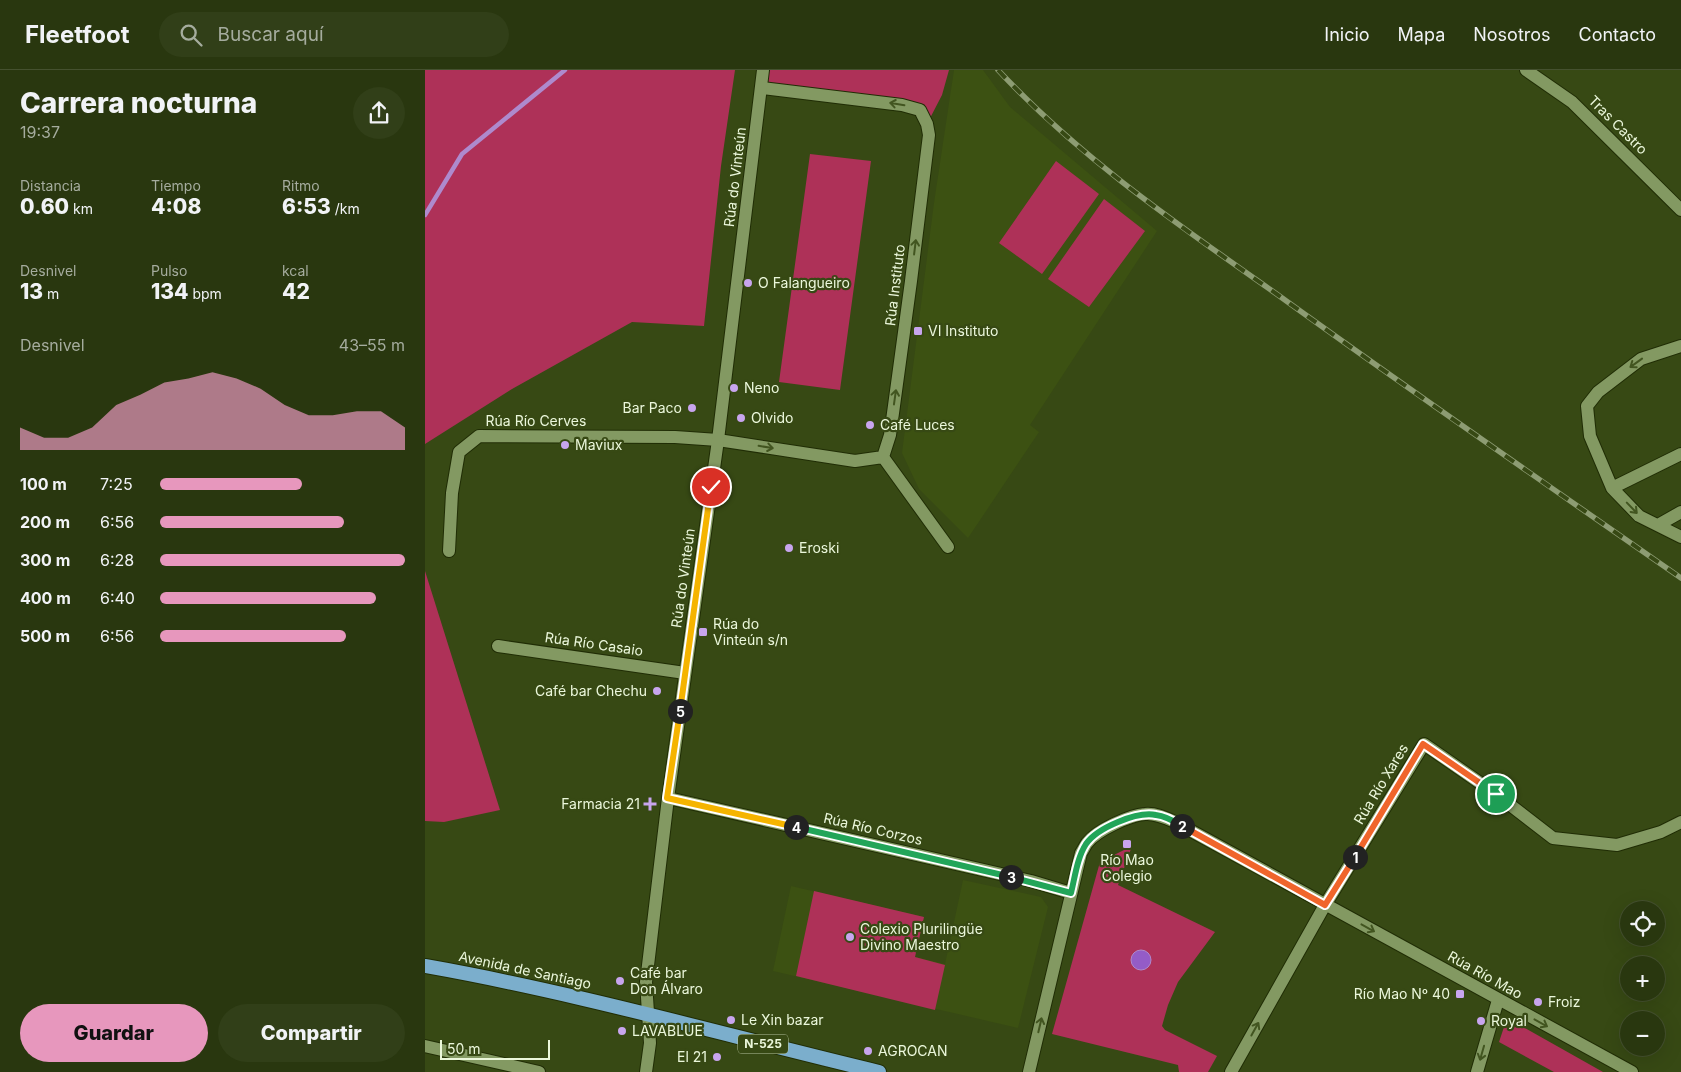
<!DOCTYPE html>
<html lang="es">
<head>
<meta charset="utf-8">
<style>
	:root { --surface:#29370f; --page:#313f18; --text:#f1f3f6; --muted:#a5ac9e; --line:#45512f; --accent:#e797bd }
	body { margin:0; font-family:Inter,sans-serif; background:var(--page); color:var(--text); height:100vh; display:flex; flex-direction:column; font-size:19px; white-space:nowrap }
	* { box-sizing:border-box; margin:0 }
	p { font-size:16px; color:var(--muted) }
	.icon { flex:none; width:28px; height:28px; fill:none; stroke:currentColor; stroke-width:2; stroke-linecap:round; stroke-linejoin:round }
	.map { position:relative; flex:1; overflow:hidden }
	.sheet { display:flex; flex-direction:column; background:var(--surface); width:425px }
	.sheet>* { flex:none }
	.buttons { position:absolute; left:1195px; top:831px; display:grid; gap:10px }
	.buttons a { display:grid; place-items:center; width:45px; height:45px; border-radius:50%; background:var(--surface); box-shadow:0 5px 20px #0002,0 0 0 1px var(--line); font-size:25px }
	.scale { position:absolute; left:15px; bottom:12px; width:110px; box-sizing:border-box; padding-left:5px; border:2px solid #ebf7db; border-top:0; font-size:14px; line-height:18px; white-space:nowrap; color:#ebf7db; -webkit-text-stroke:4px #374914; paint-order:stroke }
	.pin { position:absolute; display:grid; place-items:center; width:42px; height:42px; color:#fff; margin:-21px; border:2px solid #fff; border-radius:50%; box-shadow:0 1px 5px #0007 }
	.km { position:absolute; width:25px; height:25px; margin:-12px; border-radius:50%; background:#222; color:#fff; font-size:14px; line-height:25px; text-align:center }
	.round { display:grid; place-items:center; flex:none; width:52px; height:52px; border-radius:26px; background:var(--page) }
	.overview { display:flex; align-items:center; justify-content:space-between; height:85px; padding:0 20px }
	h1 { font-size:28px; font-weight:800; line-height:38px }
	.stats { display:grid; grid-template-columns:repeat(3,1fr); gap:8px; height:85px; padding:5px 20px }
	.stats div { display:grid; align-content:center }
	.stats b { font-size:21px; font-weight:800 }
	.stats small { font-size:14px; font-weight:400 }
	.stats p { font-size:14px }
	.chart { height:140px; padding:10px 20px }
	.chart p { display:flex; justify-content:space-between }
	.chart svg { width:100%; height:90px; margin-top:5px; fill:var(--accent); opacity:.7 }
	.button { display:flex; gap:10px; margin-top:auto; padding:10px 20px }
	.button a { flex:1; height:58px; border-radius:30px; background:var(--accent); color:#111; font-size:20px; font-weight:800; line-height:58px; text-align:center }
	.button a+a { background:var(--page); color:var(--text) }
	ul { padding:0 20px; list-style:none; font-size:16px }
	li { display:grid; grid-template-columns:80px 60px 1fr; align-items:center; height:38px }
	li i { height:12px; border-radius:6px; background:var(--accent) }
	header { display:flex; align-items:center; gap:30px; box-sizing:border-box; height:70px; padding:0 25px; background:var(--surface); border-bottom:1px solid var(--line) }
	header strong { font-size:24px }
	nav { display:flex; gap:28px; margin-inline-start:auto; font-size:18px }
	.search { width:350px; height:45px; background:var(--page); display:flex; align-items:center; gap:12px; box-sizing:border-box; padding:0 18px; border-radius:28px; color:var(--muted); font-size:19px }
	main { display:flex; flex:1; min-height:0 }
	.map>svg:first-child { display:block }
	.built { fill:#3c5112 }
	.green { fill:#ae3158 }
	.water { fill:#945cc7; stroke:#ae8acd }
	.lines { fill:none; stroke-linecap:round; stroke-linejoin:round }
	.stream { stroke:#ae8acd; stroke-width:4.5 }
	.minor-casing { stroke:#202d05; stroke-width:14 }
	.tertiary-casing { stroke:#202d05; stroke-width:14 }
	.trunk-casing { stroke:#202d05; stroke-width:16 }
	.minor { stroke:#839962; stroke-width:12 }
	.tertiary { stroke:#839962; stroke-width:12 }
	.trunk { stroke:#7baecc; stroke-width:14 }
	.rail-casing { stroke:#8d9c73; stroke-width:5.5 }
	.rail { stroke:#374914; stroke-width:4; stroke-dasharray:11; stroke-linecap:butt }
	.oneway { stroke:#425520 }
	.split-1-casing { stroke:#fff; stroke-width:10 }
	.split-2-casing { stroke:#fff; stroke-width:10 }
	.split-3-casing { stroke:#fff; stroke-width:10 }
	.split-4-casing { stroke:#fff; stroke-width:10 }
	.split-5-casing { stroke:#fff; stroke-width:10 }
	.split-6-casing { stroke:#fff; stroke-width:10 }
	.split-1 { stroke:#f0652b; stroke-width:6 }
	.split-2 { stroke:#f0652b; stroke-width:6 }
	.split-3 { stroke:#22a559; stroke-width:6 }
	.split-4 { stroke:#22a559; stroke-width:6 }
	.split-5 { stroke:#f5b400; stroke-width:6 }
	.split-6 { stroke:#f5b400; stroke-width:6 }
	.poi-dot { fill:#c8a5ee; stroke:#374914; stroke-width:2 }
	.labels { text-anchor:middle; stroke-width:4.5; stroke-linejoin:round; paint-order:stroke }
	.shield { fill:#374914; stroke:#b5c39f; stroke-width:1 }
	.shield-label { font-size:12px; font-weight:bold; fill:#ebf7db }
	.street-label { font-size:14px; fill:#ebf7db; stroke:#374914 }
	.poi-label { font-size:14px; fill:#ebf7db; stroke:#374914; text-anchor:start }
</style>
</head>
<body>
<header>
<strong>Fleetfoot</strong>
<div class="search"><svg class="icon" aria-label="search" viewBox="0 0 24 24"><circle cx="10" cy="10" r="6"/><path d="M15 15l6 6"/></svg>Buscar aquí</div>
<nav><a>Inicio</a><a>Mapa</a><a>Nosotros</a><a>Contacto</a></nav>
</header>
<main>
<section class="sheet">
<div class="overview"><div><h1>Carrera nocturna</h1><p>19:37</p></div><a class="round"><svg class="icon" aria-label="share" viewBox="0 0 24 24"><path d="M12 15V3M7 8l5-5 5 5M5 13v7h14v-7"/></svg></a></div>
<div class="stats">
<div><p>Distancia</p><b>0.60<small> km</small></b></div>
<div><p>Tiempo</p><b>4:08</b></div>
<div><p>Ritmo</p><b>6:53<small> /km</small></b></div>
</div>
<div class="stats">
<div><p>Desnivel</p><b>13<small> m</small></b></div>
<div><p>Pulso</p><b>134<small> bpm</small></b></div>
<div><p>kcal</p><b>42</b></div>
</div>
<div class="chart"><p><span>Desnivel</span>43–55 m</p>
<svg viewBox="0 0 160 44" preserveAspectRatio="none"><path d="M0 44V33L10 38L20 38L30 33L40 22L50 17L60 11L70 9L80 6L90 9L100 14L110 22L120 27L130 27L140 25L150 25L160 33V44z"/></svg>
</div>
<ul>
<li><b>100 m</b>7:25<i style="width:58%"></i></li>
<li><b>200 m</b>6:56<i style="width:75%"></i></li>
<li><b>300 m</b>6:28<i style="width:100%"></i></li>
<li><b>400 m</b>6:40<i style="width:88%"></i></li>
<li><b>500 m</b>6:56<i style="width:76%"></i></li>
</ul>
<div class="button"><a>Guardar</a><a>Compartir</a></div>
</section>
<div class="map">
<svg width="1256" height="1002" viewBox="0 0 1256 1002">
	<rect width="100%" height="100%" fill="#374914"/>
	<!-- built -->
	<path class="built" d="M529 0H558L585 37 732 161 605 355 614 362 543 468 494 419 477 383 509 133Z
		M538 810 616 827 623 837 593 958 348 901 366 816 499 847 490 887 520 894Z"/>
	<!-- green -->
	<path class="green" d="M0 0H310L296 96 279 256 207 252 87 319 0 374Z
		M341 0H524L517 25 502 54 495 40 337 18Z
		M385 84 446 91 415 320 354 312Z
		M631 91 674 124 617 204 574 173Z
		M679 129 720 161 664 237 623 209Z
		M0 501 75 740 19 752 0 751Z
		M707 776 693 815 790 862 753 912 743 935 737 956 740 960 792 986 783 1002H754L753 995 627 964 675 792Z
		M389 821 499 847 490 887 520 895 510 940 371 906Z
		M1082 948 1178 1002H1129L1074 972Z"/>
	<!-- water -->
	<path class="water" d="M706 890a10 10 0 1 1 20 0a10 10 0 1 1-20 0Z"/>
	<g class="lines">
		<!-- stream -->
		<path class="stream" d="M0 145 37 84 140 0"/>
		<!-- minor casing -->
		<g class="minor-casing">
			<path id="minor" d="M1101 0 1147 32 1256 140
				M1256 276 1216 289 1173 322 1162 336 1165 366 1187 418 1214 446 1256 467
				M458 387 523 477
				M1187 418 1256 384
				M1233 455 1256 442
				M24 481 27 423 34 382 54 366 250 367 293 370 430 391 458 387 465 365 486 211 504 65 502 54 495 40 477 35 337 18
				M73 576 260 603
				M243 728 606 811 646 823
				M0 976 114 1002
				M604 1002 656 783C658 780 660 776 662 773 672 760 705 745 720 744 731 743 741 748 750 752L1207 1002
				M806 1002 900 835 999 674 1071 724 1128 768 1192 775 1236 762 1256 752
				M1052 1002 1073 930"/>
		</g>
		<!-- tertiary casing -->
		<g class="tertiary-casing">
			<path id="tertiary" d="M221 1002 225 973 221 912 243 728 293 370 338 0"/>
		</g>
		<!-- trunk casing -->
		<g class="trunk-casing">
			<path id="trunk" d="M0 896C153 923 303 966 454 1002"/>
		</g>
		<!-- minor -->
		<use href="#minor" class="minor"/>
		<!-- tertiary -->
		<use href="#tertiary" class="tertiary"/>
		<!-- trunk -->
		<use href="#trunk" class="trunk"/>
		<!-- rail casing -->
		<g class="rail-casing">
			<path id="rail" d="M573 0C655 88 755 156 853 225 986 321 1121 414 1256 508"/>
		</g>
		<!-- rail -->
		<use href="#rail" class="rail"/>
	</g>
	<!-- one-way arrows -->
	<defs><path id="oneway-shaft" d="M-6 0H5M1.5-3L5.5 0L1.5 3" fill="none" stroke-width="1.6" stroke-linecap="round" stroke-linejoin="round" transform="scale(1.25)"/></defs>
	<g class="oneway">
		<use href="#oneway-shaft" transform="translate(472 34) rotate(-171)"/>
		<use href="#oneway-shaft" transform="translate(490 177) rotate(-83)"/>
		<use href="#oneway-shaft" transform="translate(1211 293) rotate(144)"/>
		<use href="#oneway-shaft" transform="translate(470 327) rotate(-82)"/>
		<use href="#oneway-shaft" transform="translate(341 377) rotate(9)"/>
		<use href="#oneway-shaft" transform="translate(1207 438) rotate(46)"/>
		<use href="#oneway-shaft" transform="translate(943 858) rotate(29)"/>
		<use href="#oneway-shaft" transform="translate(1116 953) rotate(29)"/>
		<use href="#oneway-shaft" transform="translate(615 955) rotate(-77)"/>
		<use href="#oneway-shaft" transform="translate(830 959) rotate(-61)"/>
		<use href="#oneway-shaft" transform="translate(1057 983) rotate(106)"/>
	</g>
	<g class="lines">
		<!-- split-1 casing -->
		<g class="split-1-casing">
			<path id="split-1" d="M930 787 998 674 1071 724"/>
		</g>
		<!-- split-2 casing -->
		<g class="split-2-casing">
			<path id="split-2" d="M757 756 900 835 930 787"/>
		</g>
		<!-- split-3 casing -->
		<g class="split-3-casing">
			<path id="split-3" d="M586 807 646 823C650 807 652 788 661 774 672 758 712 741 731 745 740 746 749 751 757 756"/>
		</g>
		<!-- split-4 casing -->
		<g class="split-4-casing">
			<path id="split-4" d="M371 757 586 807"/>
		</g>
		<!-- split-5 casing -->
		<g class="split-5-casing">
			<path id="split-5" d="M255 641 242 728 371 757"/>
		</g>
		<!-- split-6 casing -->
		<g class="split-6-casing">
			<path id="split-6" d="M255 641 286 417"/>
		</g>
		<!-- split-1 -->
		<use href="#split-1" class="split-1"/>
		<!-- split-2 -->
		<use href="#split-2" class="split-2"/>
		<!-- split-3 -->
		<use href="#split-3" class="split-3"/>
		<!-- split-4 -->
		<use href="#split-4" class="split-4"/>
		<!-- split-5 -->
		<use href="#split-5" class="split-5"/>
		<!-- split-6 -->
		<use href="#split-6" class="split-6"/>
	</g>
	<!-- markers -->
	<g class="poi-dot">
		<circle cx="323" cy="213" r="5"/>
		<rect x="488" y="256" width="10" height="10" rx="2.5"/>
		<circle cx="309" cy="318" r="5"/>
		<circle cx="267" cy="338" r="5"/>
		<circle cx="316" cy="348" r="5"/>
		<circle cx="445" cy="355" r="5"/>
		<circle cx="140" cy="375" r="5"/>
		<circle cx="364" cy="478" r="5"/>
		<rect x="273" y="557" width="10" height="10" rx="2.5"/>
		<circle cx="232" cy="621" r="5"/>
		<path d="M222.5 726.5h5v5h5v5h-5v5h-5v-5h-5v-5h5z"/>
		<rect x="697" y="769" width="10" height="10" rx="2.5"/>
		<circle cx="425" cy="867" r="5"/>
		<circle cx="195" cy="911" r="5"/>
		<rect x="1030" y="919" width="10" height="10" rx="2.5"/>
		<circle cx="1113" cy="932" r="5"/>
		<circle cx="306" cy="950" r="5"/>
		<circle cx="1056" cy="951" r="5"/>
		<circle cx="197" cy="961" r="5"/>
		<circle cx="443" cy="981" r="5"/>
		<circle cx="292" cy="987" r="5"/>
	</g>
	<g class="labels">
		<!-- shield labels -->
		<rect class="shield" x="313" y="964.5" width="50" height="19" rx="4"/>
		<g class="shield-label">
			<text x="338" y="978">N-525</text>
		</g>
		<!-- street labels -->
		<g class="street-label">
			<text transform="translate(1193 55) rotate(45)" y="5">Tras Castro</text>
			<text transform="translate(310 107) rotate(-83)" y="5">Rúa do Vinteún</text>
			<text transform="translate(470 215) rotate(-83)" y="5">Rúa Instituto</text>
			<text x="111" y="356">Rúa Río Cerves</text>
			<text transform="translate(258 508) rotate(-82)" y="5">Rúa do Vinteún</text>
			<text transform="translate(169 574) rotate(8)" y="5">Rúa Río Casaio</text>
			<text transform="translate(956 714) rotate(-59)" y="5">Rúa Río Xares</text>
			<text transform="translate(448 759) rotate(13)" y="5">Rúa Río Corzos</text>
			<text transform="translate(100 900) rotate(12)" y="5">Avenida de Santiago</text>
			<text transform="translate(1060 905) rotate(29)" y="5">Rúa Río Mao</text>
		</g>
		<!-- poi labels -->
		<g class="poi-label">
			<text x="333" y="218">O Falangueiro</text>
			<text x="503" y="266">VI Instituto</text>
			<text x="319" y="323">Neno</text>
			<text x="257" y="343" text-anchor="end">Bar Paco</text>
			<text x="326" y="353">Olvido</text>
			<text x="455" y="360">Café Luces</text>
			<text x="150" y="380">Maviux</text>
			<text x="374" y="483">Eroski</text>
			<text x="288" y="559">Rúa do<tspan x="288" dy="16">Vinteún s/n</tspan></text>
			<text x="222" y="626" text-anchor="end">Café bar Chechu</text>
			<text x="215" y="739" text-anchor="end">Farmacia 21</text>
			<text x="702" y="795" text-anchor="middle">Río Mao<tspan x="702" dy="16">Colegio</tspan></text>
			<text x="435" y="864">Colexio Plurilingüe<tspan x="435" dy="16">Divino Maestro</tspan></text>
			<text x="205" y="908">Café bar<tspan x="205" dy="16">Don Álvaro</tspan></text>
			<text x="1025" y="929" text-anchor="end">Río Mao Nº 40</text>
			<text x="1123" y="937">Froiz</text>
			<text x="316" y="955">Le Xin bazar</text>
			<text x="1066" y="956">Royal</text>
			<text x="207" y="966">LAVABLUE</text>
			<text x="453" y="986">AGROCAN</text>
			<text x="282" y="992" text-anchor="end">El 21</text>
		</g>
	</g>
</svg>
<div class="buttons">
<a><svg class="icon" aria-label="locate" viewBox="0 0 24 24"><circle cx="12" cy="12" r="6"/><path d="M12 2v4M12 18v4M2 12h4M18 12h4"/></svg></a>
<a>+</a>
<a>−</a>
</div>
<div class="scale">50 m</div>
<div class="pin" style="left:1071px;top:724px;background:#1e9e55"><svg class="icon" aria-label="arrive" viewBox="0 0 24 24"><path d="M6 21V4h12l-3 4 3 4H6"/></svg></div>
<div class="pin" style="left:286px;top:417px;background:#d93025"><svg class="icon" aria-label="check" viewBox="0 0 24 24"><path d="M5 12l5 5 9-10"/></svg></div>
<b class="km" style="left:930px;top:787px">1</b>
<b class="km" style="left:757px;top:756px">2</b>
<b class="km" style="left:586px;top:807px">3</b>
<b class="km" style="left:371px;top:757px">4</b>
<b class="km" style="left:255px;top:641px">5</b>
</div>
</main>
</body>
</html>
